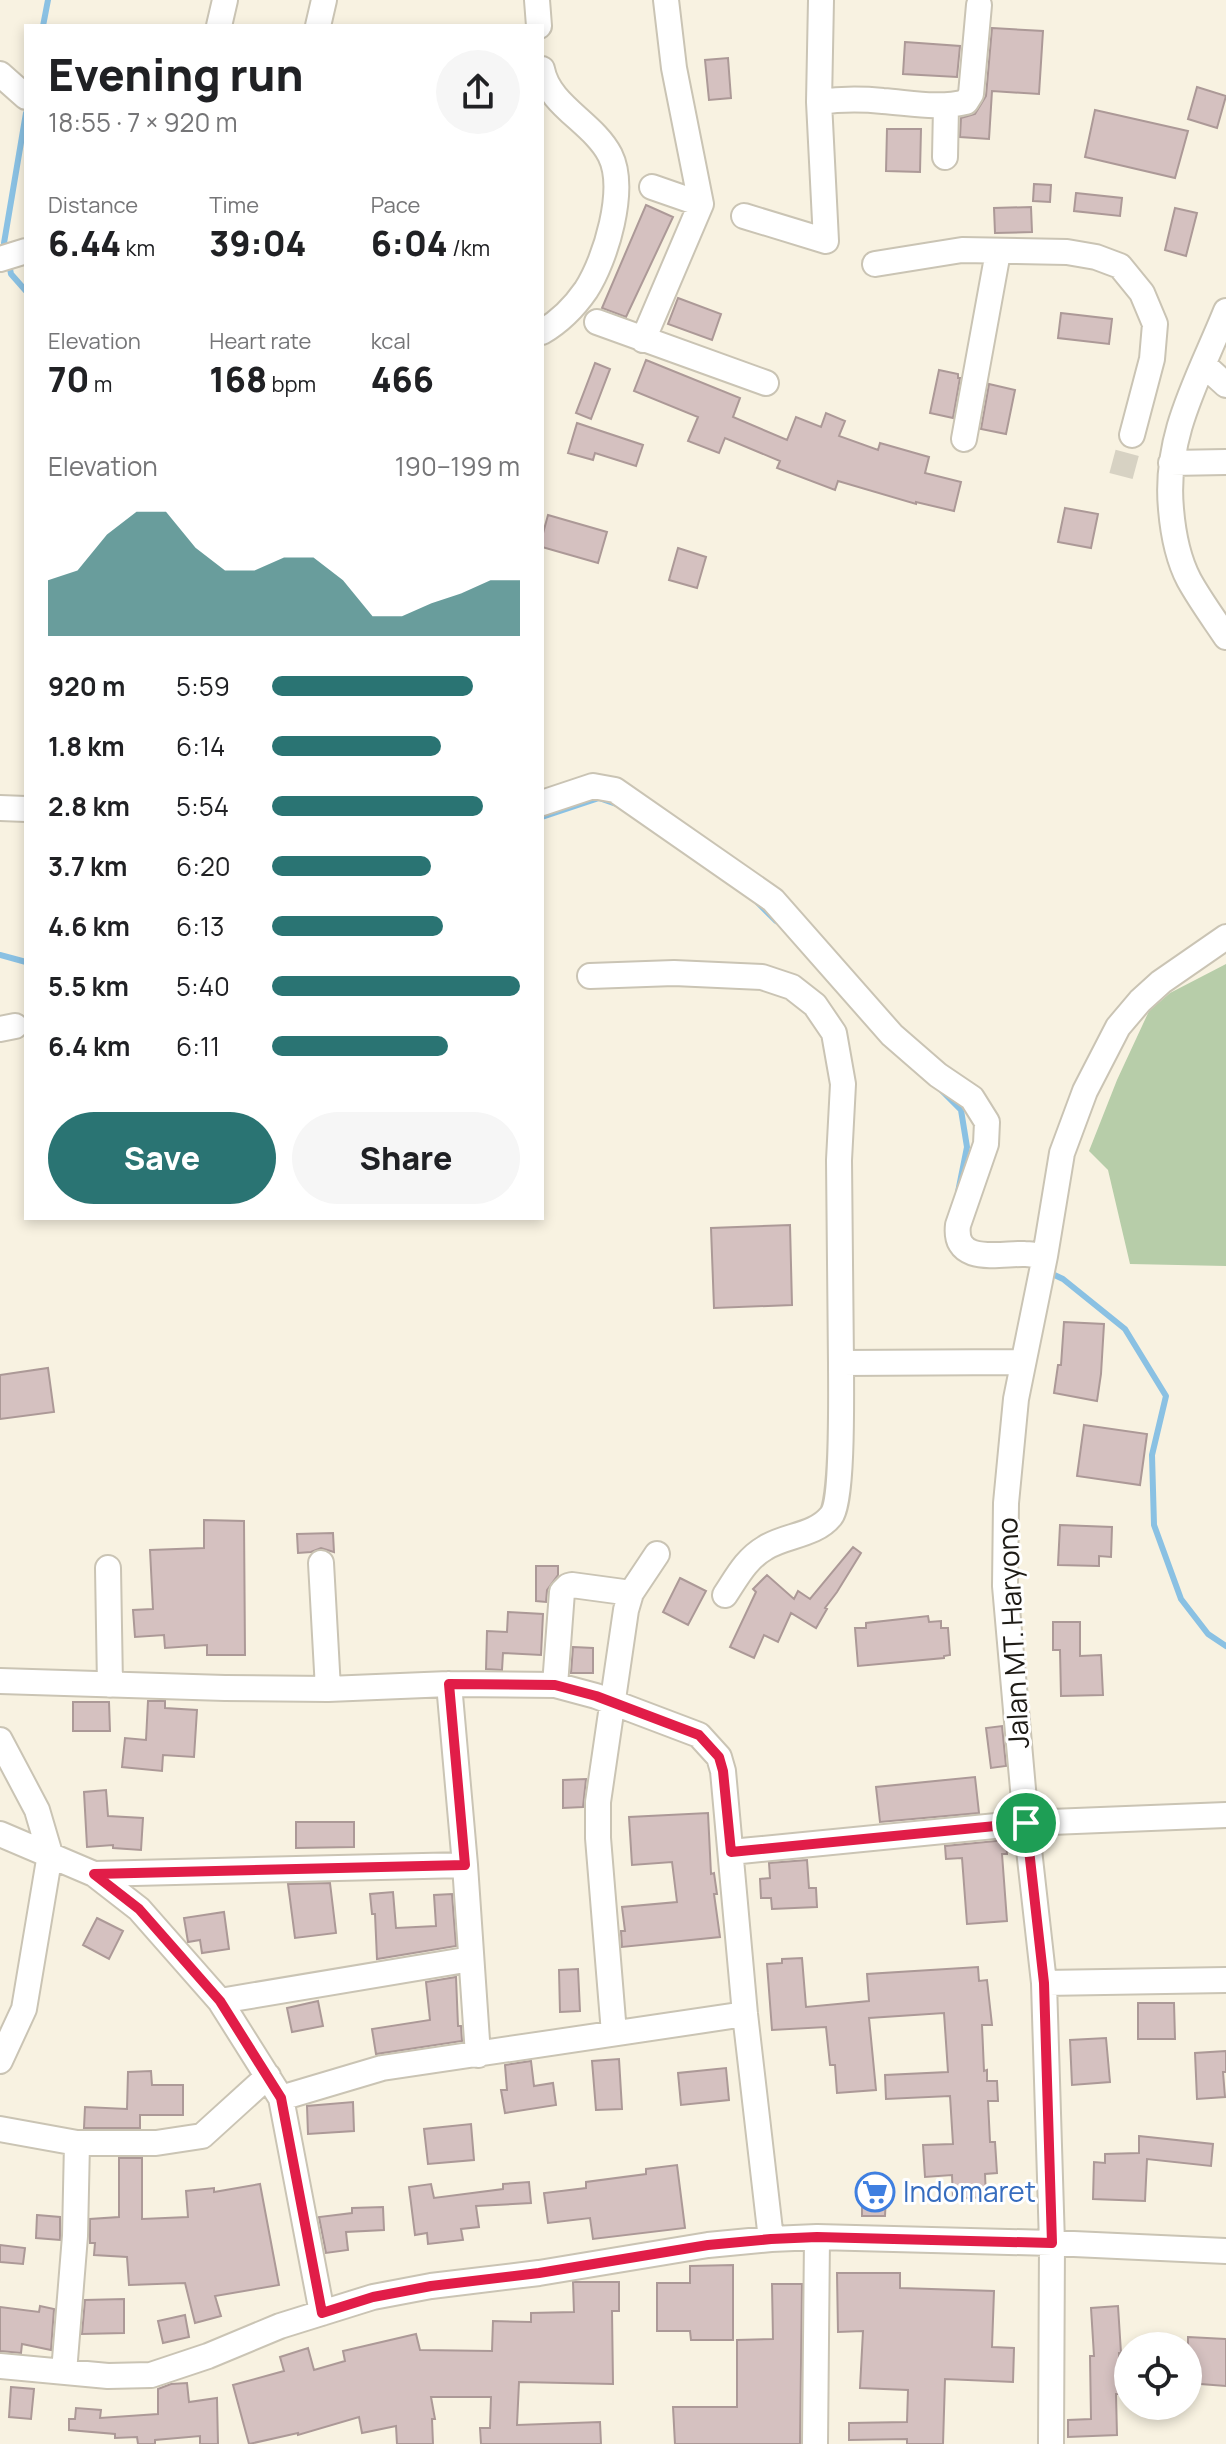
<!DOCTYPE html>
<html lang="en">
<head>
<meta charset="utf-8">
<style>
	:root { --surface:#fff; --page:#f6f6f6; --text:#202124; --muted:#757577; --accent:#2a7473 }
	body { margin:0; font-family:Manrope,sans-serif; background:var(--page); color:var(--text); height:100vh; display:flex; flex-direction:column; font-size:30px; white-space:nowrap }
	* { box-sizing:border-box; margin:0 }
	p { font-size:26px; color:var(--muted) }
	.icon { flex:none; width:44px; height:44px; fill:none; stroke:currentColor; stroke-width:2; stroke-linecap:round; stroke-linejoin:round }
	.map { position:relative; flex:1; overflow:hidden }
	.panel { position:absolute; left:24px; top:24px; width:520px; height:1196px; display:flex; flex-direction:column; background:var(--surface); border-radius:0px; box-shadow:0 4px 12px #0003 }
	.panel>* { flex:none }
	.controls { position:absolute; left:1114px; top:2332px; display:grid; gap:16px }
	.controls a { display:grid; place-items:center; width:88px; height:88px; border-radius:50%; background:var(--surface); box-shadow:0 4px 12px #0003; font-size:40px }
	.pin { position:absolute; display:grid; place-items:center; width:68px; height:68px; color:#fff; margin:-34px; border:4px solid #fff; border-radius:50%; box-shadow:0 2px 8px #0007 }
	.round { display:grid; place-items:center; flex:none; width:84px; height:84px; border-radius:42px; background:var(--page) }
	.headline { display:flex; align-items:center; justify-content:space-between; height:136px; padding:0 24px }
	h1 { font-size:44px; font-weight:800; line-height:60px }
	.figures { display:grid; grid-template-columns:repeat(3,1fr); gap:12px; height:136px; padding:8px 24px }
	.figures div { display:grid; align-content:center }
	.figures b { font-size:34px; font-weight:800 }
	.figures small { font-size:22px; font-weight:400 }
	.figures p { font-size:22px }
	.chart { height:224px; padding:16px 24px }
	.chart p { display:flex; justify-content:space-between }
	.chart svg { width:100%; height:144px; margin-top:8px; fill:var(--accent); opacity:.7 }
	.action { display:flex; gap:16px; margin-top:auto; padding:16px 24px }
	.action a { flex:1; height:92px; border-radius:48px; background:var(--accent); color:#fff; font-size:32px; font-weight:800; line-height:92px; text-align:center }
	.action a+a { background:var(--page); color:var(--text) }
	ul { padding:0 24px; list-style:none; font-size:26px }
	li { display:grid; grid-template-columns:128px 96px 1fr; align-items:center; height:60px }
	li i { height:20px; border-radius:10px; background:var(--accent) }
	.map>svg:first-child { display:block }
	.green { fill:#b7cda9 }
	.lines { fill:none; stroke-linecap:round; stroke-linejoin:round }
	.stream { stroke:#8ac1e3; stroke-width:6 }
	.building { fill:#d5c1c0; stroke:#ac9997; stroke-width:2 }
	.minor-tunnel { stroke:#d7d2c3; stroke-width:24; stroke-dasharray:24 12; stroke-linecap:butt }
	.minor-casing { stroke:#cac4b4; stroke-width:28 }
	.minor { stroke:#fff; stroke-width:24 }
	.route-casing { stroke:#fff; stroke-width:16 }
	.route { stroke:#e11d48; stroke-width:10 }
	.labels { text-anchor:middle; stroke-width:6; stroke-linejoin:round; paint-order:stroke }
	.street-label { font-size:28px; fill:#1e1b16; stroke:#fff }
	.shop-label { font-size:28px; fill:#366cbe; stroke:#fff; text-anchor:start }
</style>
</head>
<body>
<div class="map">
<svg width="1226" height="2444" viewBox="0 0 1226 2444">
	<rect width="100%" height="100%" fill="#f8f2e1"/>
	<!-- green -->
	<path class="green" d="M1226 964V1266L1130 1264 1108 1170 1089 1151 1117 1080 1149 1011 1170 993Z"/>
	<g class="lines">
		<!-- stream -->
		<path class="stream" d="M43 26 48 0
			M6 253 4 243 26 113
			M9 264 11 274 26 291
			M542 817 599 798 619 805
			M758 903 776 921
			M0 955 26 962
			M940 1089 961 1110 967 1147 958 1192
			M1046 1271 1063 1279 1125 1329 1166 1396 1152 1455 1154 1525 1181 1599 1208 1634 1226 1646"/>
	</g>
	<!-- building -->
	<path class="building" d="M992 28 1043 31 1039 94 992 91 989 139 960 137 961 118 975 114 986 96Z
		M905 42 960 46 957 77 903 74Z
		M728 58 731 98 709 100 705 60Z
		M1197 87 1226 96 1217 128 1188 119Z
		M1095 110 1188 131 1175 178 1085 157Z
		M887 129H921L920 172 886 171Z
		M1034 184 1051 185 1050 202 1033 201Z
		M1076 193 1122 198 1120 216 1074 211Z
		M646 205 673 217 626 317 602 308Z
		M1031 207 1032 232 995 233 994 208Z
		M1175 208 1197 213 1186 256 1165 250Z
		M678 298 721 314 712 340 668 324Z
		M1061 313 1112 319 1109 344 1058 338Z
		M646 360 740 398 733 417 787 440 796 417 821 427 826 413 845 421 839 436 878 450 880 443 929 457 925 473 961 482 954 511 916 502V504L838 481 835 490 777 468 780 461 725 438 719 453 688 441 698 417 634 391Z
		M595 363 610 369 591 419 576 413Z
		M939 370 958 374V378H960L953 418 930 413Z
		M989 384 1015 390 1006 434 981 429Z
		M577 423 643 445 636 466 595 453 593 460 568 453Z
		M1065 508 1098 514 1091 548 1058 542Z
		M548 515 607 532 598 563 542 547V537Z
		M678 548 706 557 697 588 669 580Z
		M790 1225 792 1305 714 1308 711 1228Z
		M1064 1322 1104 1324 1101 1374 1097 1401 1054 1393 1058 1365H1061Z
		M48 1368 54 1412 0 1419V1375Z
		M1084 1425 1147 1434 1140 1485 1077 1476Z
		M204 1520 244 1521 245 1655H207V1645L165 1648 164 1635 135 1637 133 1610 153 1609 150 1550 204 1548Z
		M1060 1525 1112 1527 1111 1557 1099 1556V1566L1058 1565Z
		M333 1533 334 1552 321 1548 311 1552 298 1553 297 1534Z
		M853 1547 861 1553 837 1592 825 1608 827 1609 816 1628 791 1613 778 1642 764 1635 754 1658 730 1647 756 1592 753 1589 767 1575 794 1599 798 1591 810 1599Z
		M536 1566H558V1575L547 1590 546 1602 536 1601Z
		M680 1578 706 1591 688 1625 663 1612Z
		M508 1612 543 1614 541 1655 503 1653 502 1670 486 1669 487 1631 507 1632Z
		M928 1616 929 1622 941 1621V1628H948L950 1655 944 1656V1658L858 1666 855 1628H866V1623Z
		M1053 1622H1080V1656L1101 1655 1103 1695 1061 1696 1060 1650H1053Z
		M573 1647 593 1648V1673H571Z
		M148 1701H165V1708L197 1710 194 1757 163 1755 162 1771 122 1767 125 1738 146 1740Z
		M73 1702H109L110 1731H73Z
		M1002 1726 1006 1766 991 1768 986 1728Z
		M975 1777 979 1813 880 1822 876 1787Z
		M586 1779 583 1807 563 1808V1780Z
		M106 1790 108 1816 143 1818 141 1850 113 1848V1845L87 1847 84 1792Z
		M708 1813 711 1874 714 1873 717 1894H714L720 1937 622 1947 621 1931H625L622 1907 677 1902 672 1862 632 1865 629 1817Z
		M296 1822H354V1847L296 1848Z
		M1006 1840 1007 1854H1002L1007 1921 967 1924 962 1858 946 1859 945 1846Z
		M807 1860 809 1888H816L817 1907 772 1909 771 1898H761L760 1879 770 1878 769 1863Z
		M330 1883 336 1933 295 1938 288 1884Z
		M393 1892 396 1928 436 1926 434 1895 452 1894 456 1946 377 1959 375 1914H372L370 1894Z
		M224 1912 229 1949 202 1953 200 1940 188 1942 184 1918Z
		M97 1918 123 1931 109 1959 83 1945Z
		M802 1958 806 2007 869 2001 867 1974 978 1967 979 1981 987 1980 992 2025H982L984 2071 987 2070V2081H997L998 2101H988L990 2142H995L997 2173 985 2174 986 2197 953 2199 952 2175 925 2177 923 2145 953 2144 950 2096 886 2099 885 2075 948 2072 944 2013 869 2018 876 2090 837 2093 835 2065H830L826 2027 772 2030 767 1964 782 1963V1959Z
		M578 1969 580 2011 560 2012 559 1970Z
		M456 1977 458 2026H461L462 2041 376 2054 372 2029 430 2020 426 1982Z
		M318 2001 323 2026 292 2032 287 2008Z
		M1138 2003H1174L1175 2039H1138Z
		M1106 2038 1110 2082 1072 2085 1070 2040Z
		M1226 2051V2072H1223L1225 2097 1197 2099 1195 2053Z
		M619 2059 622 2109 596 2110 592 2061Z
		M531 2061 534 2086 553 2083 556 2105 505 2113 501 2090H507L505 2065Z
		M726 2068 729 2100 681 2105 678 2073Z
		M151 2071 152 2085H183V2115H140V2128H84L85 2107 127 2109 128 2072Z
		M353 2102 354 2131 308 2134 307 2106Z
		M471 2124 474 2160 428 2164 424 2129Z
		M1139 2136 1213 2144 1211 2166 1147 2159 1145 2201 1093 2199 1094 2162 1105 2163V2154L1139 2153Z
		M119 2158H142V2219L188 2217 186 2191 214 2188V2192L260 2184 279 2285 215 2296 221 2316 195 2323 185 2283 129 2285 127 2257 94 2255 95 2243H90V2219L119 2217Z
		M677 2165 685 2228 593 2239 590 2218 548 2223 544 2193 586 2188V2182L646 2174V2169Z
		M529 2182 531 2203 476 2206 479 2227 461 2229 463 2240 428 2244 427 2233 415 2235 409 2187 431 2184 434 2198 503 2189V2184Z
		M862 2196H886L885 2216H862Z
		M383 2207 384 2230 346 2232 348 2250 326 2253 319 2217 352 2213V2208Z
		M37 2215 60 2217V2240L36 2238Z
		M0 2245 25 2248 23 2264 0 2262Z
		M733 2265V2340H691L690 2331H657V2283H690V2266Z
		M837 2273H900V2288L994 2291 992 2347 1014 2348 1013 2382 945 2379 943 2444H907V2439L849 2440V2423L907 2422 908 2390 860 2388 863 2331 838 2332Z
		M573 2282H619V2311H612L613 2384 519 2382 517 2425 600 2422 601 2444H481L480 2428H490L491 2397H431L435 2419H432L433 2444H397L396 2426 362 2433 359 2417 298 2435V2433L249 2444 233 2385 284 2371 280 2357 308 2348 314 2370 345 2361 343 2351 416 2334 420 2350 492 2351 493 2321 531 2322V2313L574 2312Z
		M772 2284H802L800 2444H675L673 2407H737V2340L773 2339Z
		M124 2299V2333L82 2334 85 2300Z
		M40 2306 54 2309 51 2350 22 2344 21 2353 0 2351V2307L39 2312Z
		M1118 2306 1121 2353H1119L1120 2394H1116L1117 2435 1068 2437V2420L1091 2419 1090 2356H1094L1091 2308Z
		M185 2315 189 2337 163 2343 158 2321Z
		M1188 2337 1226 2339V2386L1188 2383Z
		M187 2383 189 2402 217 2398 218 2444H200V2436L155 2440V2444H138L137 2437 115 2438V2434L69 2430V2419H75L76 2408 101 2410 100 2418 158 2414V2389L171 2384Z
		M11 2387 34 2389 31 2419 9 2417Z"/>
	<g class="lines">
		<!-- minor-tunnel -->
		<path class="minor-tunnel" d="M1121 476 1132 435"/>
		<!-- minor casing -->
		<g class="minor-casing">
			<path id="minor" d="M537 0 539 26
				M219 26 225 0
				M318 26 324 0
				M542 69C549 106 593 122 610 155 627 189 606 259 586 290 575 306 559 322 542 332
				M0 74 26 97
				M819 102 821 0
				M945 157 946 107
				M652 187 701 204 674 68 666 0
				M744 216 826 241 819 102C840 99 862 99 883 101 911 103 939 109 966 102L971 94 979 5
				M0 259 26 251
				M875 264 962 250 1067 252 1096 257 1120 266 1142 293 1155 324 1152 359 1132 435
				M1226 311C1199 378 1164 435 1171 509 1173 533 1178 559 1189 580 1200 600 1214 619 1226 637
				M597 322 766 383
				M643 340 701 204
				M1204 365 1226 385
				M964 439 998 252
				M1171 463 1226 462
				M542 803 593 786 615 790 773 900 892 1035 938 1075 972 1098 987 1122 986 1144 958 1225C953 1266 1001 1253 1025 1254 1031 1254 1038 1256 1045 1256
				M0 808 26 809
				M590 976 674 973 762 977 792 987 815 1005 834 1033 843 1084 839 1160 841 1363 1023 1362
				M0 1029 15 1026
				M321 1563 328 1689
				M108 1568 110 1685
				M725 1595C737 1577 746 1559 765 1548 785 1535 815 1536 831 1516 843 1502 841 1389 841 1363
				M0 1681 225 1688 328 1689 449 1684 555 1685 596 1696 699 1735 719 1757 723 1771 745 2014 771 2239
				M449 1684 465 1865 478 2055
				M555 1685 562 1592 568 1586 572 1585 631 1593
				M0 1740 37 1810 50 1854 24 2009 0 2061
				M0 1834 94 1874 139 1909 220 2001 281 2098 382 2068 745 2014
				M731 1852 1026 1823 1226 1815
				M94 1874 465 1865
				M1044 1983 1226 1980
				M220 2001 471 1959
				M614 2033 598 1838V1802L626 1610 631 1593 657 1554
				M281 2098 322 2313
				M0 2129 77 2143H156L202 2136 268 2076
				M0 2366 108 2376 151 2375 208 2356 280 2326 373 2297 431 2286 539 2273 708 2245 771 2239 817 2237 1052 2243 1226 2251
				M64 2372 75 2236 77 2143
				M815 2444 817 2237
				M1051 2444 1052 2243 1044 1983 1026 1823 1005 1586 1006 1503 1016 1399 1045 1256 1062 1153 1085 1091 1118 1027 1140 1001 1161 982 1226 937"/>
		</g>
		<!-- minor -->
		<use href="#minor" class="minor"/>
	</g>
	<g class="lines">
		<!-- route casing -->
		<g class="route-casing">
			<path id="route" d="M449 1684 555 1685 596 1696 699 1735 719 1757 723 1771 731 1852 1026 1823 1044 1983 1052 2243 817 2237 771 2239 708 2245 539 2273 431 2286 373 2297 322 2313 281 2098 220 2001 139 1909 94 1874 465 1865Z"/>
		</g>
		<!-- route -->
		<use href="#route" class="route"/>
	</g>
	<!-- icons -->
	<defs>
		<g id="supermarket-ring" transform="scale(2)"><circle r="9.5" fill="#fff" stroke="#3f7fe0" stroke-width="1.5"/><path d="M-6-5.5h2.5l.6 2H6L4.5 2H-2.5L-4.4-4H-6ZM-1.5 3.2a1.3 1.3 0 1 0 .1 0ZM3 3.2a1.3 1.3 0 1 0 .1 0Z" fill="#3f7fe0"/></g>
	</defs>
	<g fill-rule="evenodd">
		<use href="#supermarket-ring" x="875" y="2192"/>
	</g>
	<g class="labels">
		<!-- street labels -->
		<g class="street-label">
			<text transform="translate(1013 1633) rotate(-93)" y="10">Jalan MT. Haryono</text>
		</g>
		<!-- shop labels -->
		<g class="shop-label">
			<text x="903" y="2202">Indomaret</text>
		</g>
	</g>
</svg>
<div class="controls">
<a><svg class="icon" aria-label="locate" viewBox="0 0 24 24"><circle cx="12" cy="12" r="6"/><path d="M12 2v4M12 18v4M2 12h4M18 12h4"/></svg></a>
</div>
<div class="pin" style="left:1026px;top:1823px;background:#1e9e55"><svg class="icon" aria-label="arrive" viewBox="0 0 24 24"><path d="M6 21V4h12l-3 4 3 4H6"/></svg></div>
<section class="panel">
<div class="headline"><div><h1>Evening run</h1><p>18:55 · 7 × 920 m</p></div><a class="round"><svg class="icon" aria-label="share" viewBox="0 0 24 24"><path d="M12 15V3M7 8l5-5 5 5M5 13v7h14v-7"/></svg></a></div>
<div class="figures">
<div><p>Distance</p><b>6.44<small> km</small></b></div>
<div><p>Time</p><b>39:04</b></div>
<div><p>Pace</p><b>6:04<small> /km</small></b></div>
</div>
<div class="figures">
<div><p>Elevation</p><b>70<small> m</small></b></div>
<div><p>Heart rate</p><b>168<small> bpm</small></b></div>
<div><p>kcal</p><b>466</b></div>
</div>
<div class="chart"><p><span>Elevation</span>190–199 m</p>
<svg viewBox="0 0 160 44" preserveAspectRatio="none"><path d="M0 44V27L10 24L20 13L30 6L40 6L50 17L60 24L70 24L80 20L90 20L100 27L110 38L120 38L130 34L140 31L150 27L160 27V44z"/></svg>
</div>
<ul>
<li><b>920 m</b>5:59<i style="width:81%"></i></li>
<li><b>1.8 km</b>6:14<i style="width:68%"></i></li>
<li><b>2.8 km</b>5:54<i style="width:85%"></i></li>
<li><b>3.7 km</b>6:20<i style="width:64%"></i></li>
<li><b>4.6 km</b>6:13<i style="width:69%"></i></li>
<li><b>5.5 km</b>5:40<i style="width:100%"></i></li>
<li><b>6.4 km</b>6:11<i style="width:71%"></i></li>
</ul>
<div class="action"><a>Save</a><a>Share</a></div>
</section>
</div>
</body>
</html>
